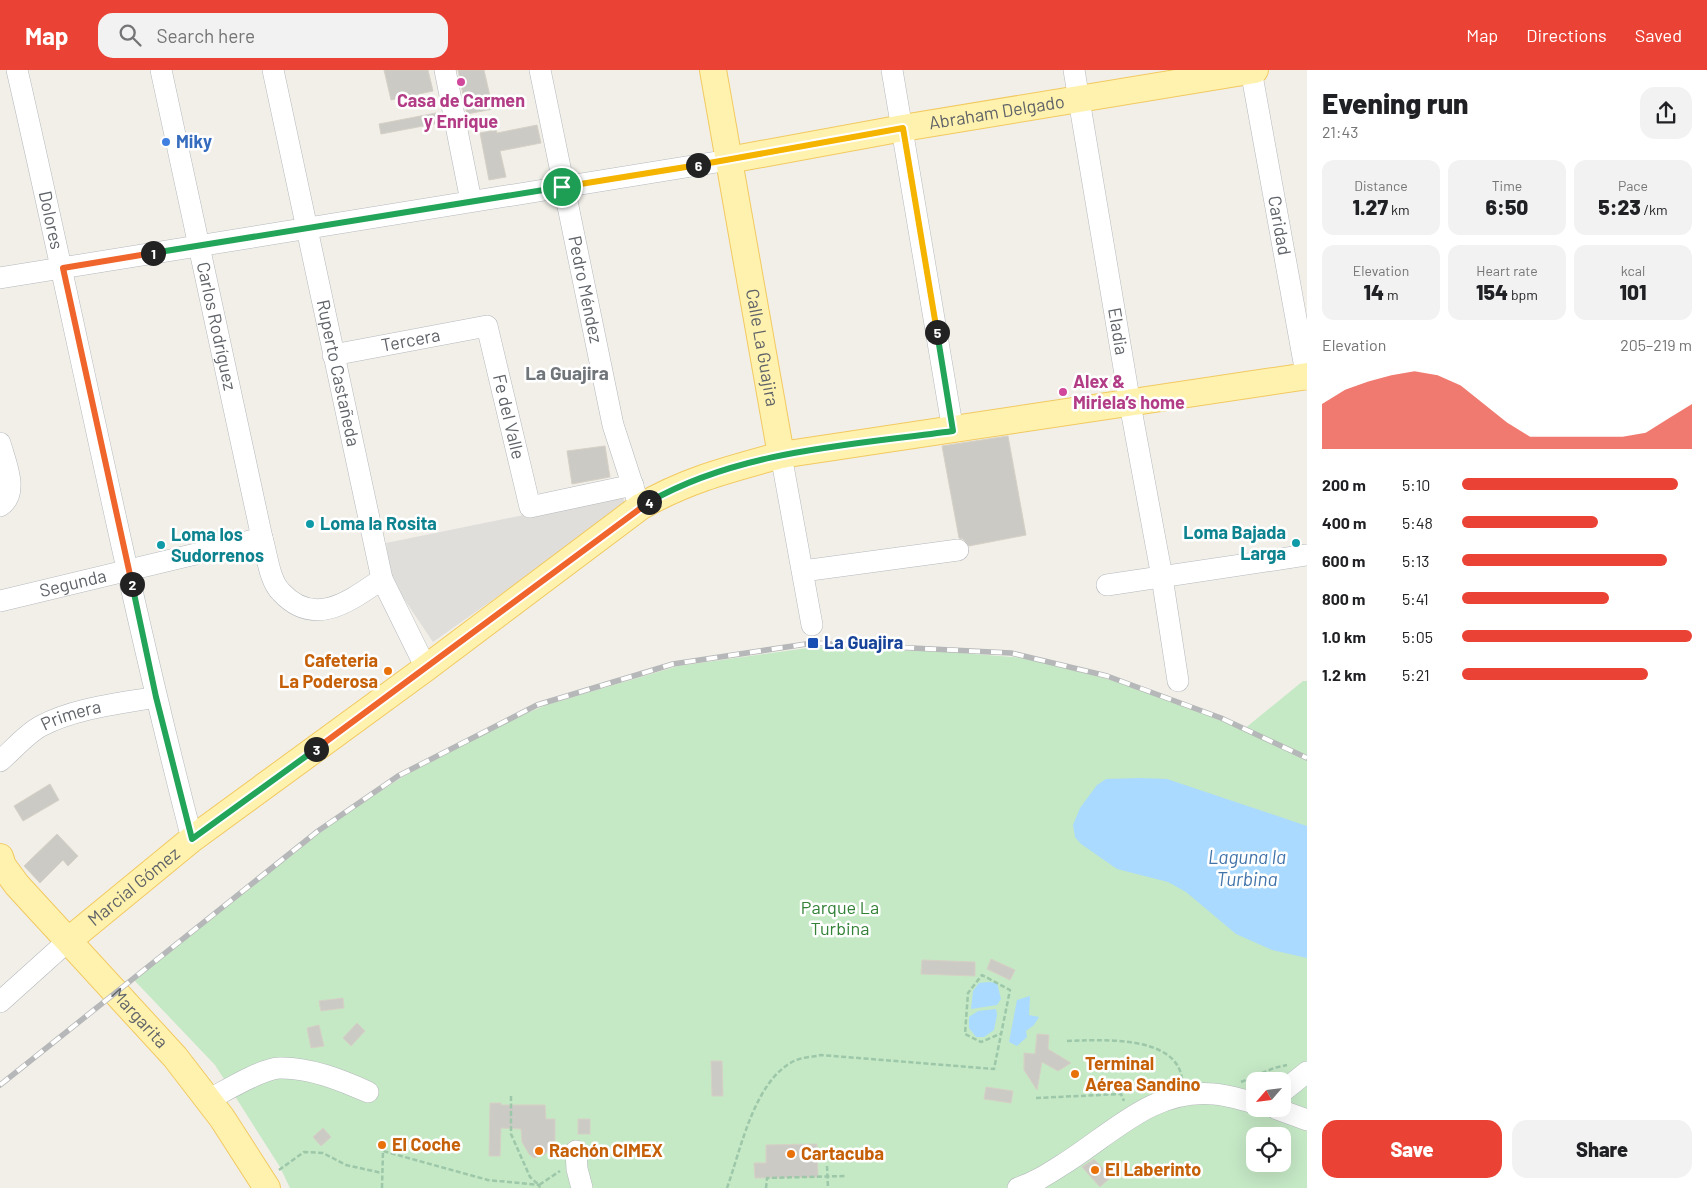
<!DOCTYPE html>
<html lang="en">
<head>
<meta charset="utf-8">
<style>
	:root { --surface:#fff; --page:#f2f2f2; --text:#202124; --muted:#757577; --accent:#ea4335 }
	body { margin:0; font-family:Barlow,sans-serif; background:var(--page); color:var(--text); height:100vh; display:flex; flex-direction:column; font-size:19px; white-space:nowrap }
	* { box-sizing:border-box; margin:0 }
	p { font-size:16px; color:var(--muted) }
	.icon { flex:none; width:28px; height:28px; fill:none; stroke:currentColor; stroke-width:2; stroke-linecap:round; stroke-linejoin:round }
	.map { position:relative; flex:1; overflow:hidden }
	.sheet { display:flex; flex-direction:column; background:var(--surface); width:400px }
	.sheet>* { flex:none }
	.needle { width:32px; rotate:242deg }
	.tools { position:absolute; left:1246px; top:1002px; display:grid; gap:10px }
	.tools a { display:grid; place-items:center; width:45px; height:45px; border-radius:10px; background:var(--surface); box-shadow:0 5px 20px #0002; font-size:25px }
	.pin { position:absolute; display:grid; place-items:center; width:42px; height:42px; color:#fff; margin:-21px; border:2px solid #fff; border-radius:50%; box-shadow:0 1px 5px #0007 }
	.km { position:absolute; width:25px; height:25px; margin:-12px; border-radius:50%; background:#222; color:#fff; font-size:14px; line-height:25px; text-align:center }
	.round { display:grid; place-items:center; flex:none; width:52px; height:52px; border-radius:15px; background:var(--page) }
	.head { display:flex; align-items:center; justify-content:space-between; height:85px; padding:0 15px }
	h1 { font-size:28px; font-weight:800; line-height:38px }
	.metrics { display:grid; grid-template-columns:repeat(3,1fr); gap:8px; height:85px; padding:5px 15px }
	.metrics div { display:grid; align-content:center; border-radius:12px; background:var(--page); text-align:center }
	.metrics b { font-size:21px; font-weight:800 }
	.metrics small { font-size:14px; font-weight:400 }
	.metrics p { font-size:14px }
	.chart { height:140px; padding:10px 15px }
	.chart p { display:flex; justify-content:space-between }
	.chart svg { width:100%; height:90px; margin-top:5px; fill:var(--accent); opacity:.7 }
	.button { display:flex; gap:10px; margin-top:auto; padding:10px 15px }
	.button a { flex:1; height:58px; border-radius:15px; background:var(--accent); color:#fff; font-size:20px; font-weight:800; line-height:58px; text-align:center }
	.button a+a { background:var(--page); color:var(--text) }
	ul { padding:0 15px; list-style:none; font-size:16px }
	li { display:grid; grid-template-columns:80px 60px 1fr; align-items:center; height:38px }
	li i { height:12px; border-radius:6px; background:var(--accent) }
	header { display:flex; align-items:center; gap:30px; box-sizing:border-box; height:70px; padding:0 25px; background:var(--accent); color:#fff }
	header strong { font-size:24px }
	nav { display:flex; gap:28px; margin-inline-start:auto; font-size:18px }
	.search { width:350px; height:45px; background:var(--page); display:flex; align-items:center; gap:12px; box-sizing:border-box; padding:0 18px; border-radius:15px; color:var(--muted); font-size:19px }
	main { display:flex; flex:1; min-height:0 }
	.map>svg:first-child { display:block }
	.industrial { fill:#e0deda }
	.green { fill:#c5e8c5; fill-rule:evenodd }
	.water { fill:#aadaff }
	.building { fill:#cccac5; stroke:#d6d1c6 }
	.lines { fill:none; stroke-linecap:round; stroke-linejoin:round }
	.minor-casing { stroke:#b5b8bc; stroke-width:22 }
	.major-casing { stroke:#f2c960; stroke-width:28 }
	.path { stroke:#9cc7a9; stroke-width:2.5; stroke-dasharray:5 2.5; stroke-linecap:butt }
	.minor { stroke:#fff; stroke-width:21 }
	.major { stroke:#fff2af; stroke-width:26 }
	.rail-casing { stroke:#b6b7b8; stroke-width:5.5 }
	.rail { stroke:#fff; stroke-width:4; stroke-dasharray:11; stroke-linecap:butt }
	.split-1-casing { stroke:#fff; stroke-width:10 }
	.split-2-casing { stroke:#fff; stroke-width:10 }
	.split-3-casing { stroke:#fff; stroke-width:10 }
	.split-4-casing { stroke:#fff; stroke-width:10 }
	.split-5-casing { stroke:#fff; stroke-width:10 }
	.split-6-casing { stroke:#fff; stroke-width:10 }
	.split-7-casing { stroke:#fff; stroke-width:10 }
	.split-1 { stroke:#22a559; stroke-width:6 }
	.split-2 { stroke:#f0652b; stroke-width:6 }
	.split-3 { stroke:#22a559; stroke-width:6 }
	.split-4 { stroke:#f0652b; stroke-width:6 }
	.split-5 { stroke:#22a559; stroke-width:6 }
	.split-6 { stroke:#f5b400; stroke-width:6 }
	.split-7 { stroke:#f5b400; stroke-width:6 }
	.hotel-dot { fill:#d1479c; stroke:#fff; stroke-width:2 }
	.shop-dot { fill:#3f7fe0; stroke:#fff; stroke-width:2 }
	.culture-dot { fill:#0f9aa8; stroke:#fff; stroke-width:2 }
	.transit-dot { fill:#1a4fb4; stroke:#fff; stroke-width:2 }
	.food-dot { fill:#e8710a; stroke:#fff; stroke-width:2 }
	.labels { text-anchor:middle; stroke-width:5; stroke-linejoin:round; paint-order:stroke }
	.hotel-label { font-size:18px; font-weight:bold; fill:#b23c85; stroke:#fff }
	.street-label { font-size:18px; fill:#5f6368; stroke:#fff }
	.shop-label { font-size:18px; font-weight:bold; fill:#366cbe; stroke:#fff; text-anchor:start }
	.culture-label { font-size:18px; font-weight:bold; fill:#0d838f; stroke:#fff; text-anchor:start }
	.transit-label { font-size:18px; font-weight:bold; fill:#164399; stroke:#fff; text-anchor:start }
	.food-label { font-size:18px; font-weight:bold; fill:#c56008; stroke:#fff; text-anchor:start }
	.park-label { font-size:18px; fill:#348238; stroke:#fff }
	.neighbourhood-label { font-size:19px; font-weight:bold; fill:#70757a; stroke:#fff }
	.water-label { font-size:19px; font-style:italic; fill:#4174aa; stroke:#fff }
</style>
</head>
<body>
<header>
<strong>Map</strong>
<div class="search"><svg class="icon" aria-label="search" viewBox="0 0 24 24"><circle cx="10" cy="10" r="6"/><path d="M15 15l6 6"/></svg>Search here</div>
<nav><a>Map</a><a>Directions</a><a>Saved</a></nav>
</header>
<main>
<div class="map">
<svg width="1307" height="1118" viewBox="0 0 1307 1118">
	<rect width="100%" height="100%" fill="#f1efe8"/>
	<!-- industrial -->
	<path class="industrial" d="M622 425 626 436 433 572 392 511 386 473Z"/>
	<!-- green -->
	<path class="green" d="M815 577 949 582 1025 588 1115 611 1188 637 1243 660 1303 611H1307V1118H290L280 1097 215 995 134 910 340 747 404 706 511 650 546 635 678 596ZM1255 1011H1282V1039H1255ZM1255 1066H1282V1094H1255Z"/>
	<!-- water -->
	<path class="water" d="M1139 708 1167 709 1307 756V888L1272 880 1236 864 1186 822 1168 812 1117 799 1081 774 1075 767 1073 755 1080 738 1097 715 1106 709Z
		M989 912 997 913 1001 929 997 935 971 939 973 921 979 913Z
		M1030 926 1029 945 1039 947 1034 955 1026 961 1027 967 1017 976 1009 972 1017 930Z
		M996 939 997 945 994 960 984 967H976L969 958V947L978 941Z"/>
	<!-- building -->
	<path class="building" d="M384 0H428L433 21 391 30Z
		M458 0H484L493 39 467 44Z
		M436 43 439 53 381 64 379 54Z
		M537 55 541 73 500 81 506 107 489 110 480 63 496 60 497 63Z
		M1008 366 1026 465 969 476 963 469 959 468 942 376Z
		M605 376 610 407 572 414 567 381Z
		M50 714 59 730 23 751 14 736Z
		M57 764 78 786 68 796 63 790 40 813 24 796Z
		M991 889 1015 900 1010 910 987 899Z
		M922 890 975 892V906L921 904Z
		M343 928 344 938 321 941 319 931Z
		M357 953 365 961 351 976 343 968Z
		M319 955 324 976 311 978 307 958Z
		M1037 964 1049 965 1048 979 1071 993 1058 1001 1042 992 1037 1020 1024 1000V983L1035 984Z
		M711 991H722L723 1026H712Z
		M986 1017 1013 1021 1011 1033 984 1029Z
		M490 1033H501V1035H545L546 1049H555V1072L545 1084 534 1088 529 1084 522 1072 521 1059 501 1058 500 1086H489Z
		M578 1049H590V1064H578Z
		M323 1058 331 1067 321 1076 313 1067Z
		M817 1074 818 1107 755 1108 754 1093H766V1075Z
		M1094 1089 1111 1107 1100 1117 1082 1097Z"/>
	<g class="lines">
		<!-- minor casing -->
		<g class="minor-casing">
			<g id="minor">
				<path id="s1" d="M17 0C76 256 126 515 192 769"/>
				<path id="s2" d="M161 0 262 468C267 484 269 510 281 522 315 559 351 530 382 509"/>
				<path id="s3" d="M273 0 382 509 426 598"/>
				<path d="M445 0 471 131"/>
				<path id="s4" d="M540 0 613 355 637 429"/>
				<path d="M892 0 953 361"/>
				<path id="s5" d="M1074 0 1130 334 1162 507 1178 611"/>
				<path id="s6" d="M1251 0 1307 309"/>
				<path d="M0 208 729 90"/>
				<path id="s7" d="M333 285 487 256 530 437 633 415"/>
				<path d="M0 373C5 392 20 423 0 436"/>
				<path d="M781 385 812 555"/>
				<path d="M803 501 958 480"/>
				<path d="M1107 515 1307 485"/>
				<path id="s8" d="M0 531 262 468"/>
				<path id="s9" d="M0 691C13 680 26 664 41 656 75 638 118 634 156 627"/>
				<path d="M0 932 69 870"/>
				<path d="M1282 1022 1307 1002"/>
				<path d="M208 1030C225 1021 261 999 279 998 309 997 341 1010 368 1022"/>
				<path d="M1277 1039 1307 1050"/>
				<path d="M576 1081 577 1099 582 1118"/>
				<path d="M1018 1118C1034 1113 1048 1104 1062 1095 1111 1065 1152 1018 1214 1024 1228 1025 1242 1030 1255 1033"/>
			</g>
		</g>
		<!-- major casing -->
		<g class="major-casing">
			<g id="major">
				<path id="s10" d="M713 0 781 385"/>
				<path id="s11" d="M729 90 903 58 1255 0"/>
				<path id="s12" d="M0 787 3 796 17 815 175 987 222 1048 267 1118"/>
				<path id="s13" d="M69 870 192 769 426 598 640 437C686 410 730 399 781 385L1307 306"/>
			</g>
		</g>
		<!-- path -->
		<path class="path" d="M1067 971C1098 970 1178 964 1182 1010
			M1241 1012 1274 998 1287 995
			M511 1026V1064L530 1107 539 1115 560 1101
			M1036 1028 1121 1024 1124 1031
			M827 1096 828 1118
			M279 1100 304 1082 323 1083 346 1095 382 1103
			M382 1118 383 1081 488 1110 539 1115 540 1118
			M727 1118C741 1079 754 1011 794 991 802 987 813 987 821 985L994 999 1010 920 982 905 968 923 965 964 981 972 1002 963
			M766 1118 767 1108 846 1106"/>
		<!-- minor -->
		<use href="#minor" class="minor"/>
		<!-- major -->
		<use href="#major" class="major"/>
		<!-- rail casing -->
		<g class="rail-casing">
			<path id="rail" d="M0 1015 318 761 398 706 537 635 673 594 813 573 1011 583 1107 606 1221 648 1307 688"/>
		</g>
		<!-- rail -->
		<use href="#rail" class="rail"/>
	</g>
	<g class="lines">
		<!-- split-1 casing -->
		<g class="split-1-casing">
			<path id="split-1" d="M153 183 562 117"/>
		</g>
		<!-- split-2 casing -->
		<g class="split-2-casing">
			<path id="split-2" d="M132 514 63 198 153 183"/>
		</g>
		<!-- split-3 casing -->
		<g class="split-3-casing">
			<path id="split-3" d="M132 514 156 627 192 769 316 679"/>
		</g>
		<!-- split-4 casing -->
		<g class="split-4-casing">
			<path id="split-4" d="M316 679 649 432"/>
		</g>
		<!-- split-5 casing -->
		<g class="split-5-casing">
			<path id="split-5" d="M649 432C740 380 852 375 953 361L937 262"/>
		</g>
		<!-- split-6 casing -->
		<g class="split-6-casing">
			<path id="split-6" d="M698 95 903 58 937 262"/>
		</g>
		<!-- split-7 casing -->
		<g class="split-7-casing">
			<path id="split-7" d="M562 117 698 95"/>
		</g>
		<!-- split-1 -->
		<use href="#split-1" class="split-1"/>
		<!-- split-2 -->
		<use href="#split-2" class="split-2"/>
		<!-- split-3 -->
		<use href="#split-3" class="split-3"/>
		<!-- split-4 -->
		<use href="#split-4" class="split-4"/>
		<!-- split-5 -->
		<use href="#split-5" class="split-5"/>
		<!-- split-6 -->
		<use href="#split-6" class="split-6"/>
		<!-- split-7 -->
		<use href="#split-7" class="split-7"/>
	</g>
	<!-- markers -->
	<g class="hotel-dot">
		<circle cx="461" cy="12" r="5"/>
		<circle cx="1063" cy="322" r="5"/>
	</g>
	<circle class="shop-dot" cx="166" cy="72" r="5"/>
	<g class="culture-dot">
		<circle cx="310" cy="454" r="5"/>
		<circle cx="1296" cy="473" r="5"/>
		<circle cx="161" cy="475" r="5"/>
	</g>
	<rect class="transit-dot" x="807" y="567" width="12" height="12" rx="2.5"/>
	<g class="food-dot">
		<circle cx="388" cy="601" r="5"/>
		<circle cx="1075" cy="1004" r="5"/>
		<circle cx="382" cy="1075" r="5"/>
		<circle cx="539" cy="1081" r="5"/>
		<circle cx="791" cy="1084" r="5"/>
		<circle cx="1095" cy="1100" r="5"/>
	</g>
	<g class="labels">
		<!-- hotel labels -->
		<g class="hotel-label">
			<text x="461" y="37">Casa de Carmen<tspan x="461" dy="21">y Enrique</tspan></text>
			<text x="1073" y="318" text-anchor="start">Alex &amp;<tspan x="1073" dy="21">Miriela’s home</tspan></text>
		</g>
		<!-- street labels -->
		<g class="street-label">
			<text dy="6" stroke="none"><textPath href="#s11" startOffset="272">Abraham Delgado</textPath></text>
			<text dy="6" stroke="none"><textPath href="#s1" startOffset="154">Dolores</textPath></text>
			<text dy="6" stroke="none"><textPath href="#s6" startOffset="158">Caridad</textPath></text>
			<text dy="6" stroke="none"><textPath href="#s4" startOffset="224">Pedro Méndez</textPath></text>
			<text dy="6" stroke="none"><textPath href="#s2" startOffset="262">Carlos Rodríguez</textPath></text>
			<text dy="6" stroke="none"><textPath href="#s5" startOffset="265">Eladia</textPath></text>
			<text dy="6" stroke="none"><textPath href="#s7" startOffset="79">Tercera</textPath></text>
			<text dy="6" stroke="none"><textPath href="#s10" startOffset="282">Calle La Guajira</textPath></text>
			<text dy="6" stroke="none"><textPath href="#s3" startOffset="310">Ruperto Castañeda</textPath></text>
			<text dy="6" stroke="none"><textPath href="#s7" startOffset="250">Fe del Valle</textPath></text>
			<text dy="6" stroke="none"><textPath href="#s8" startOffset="75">Segunda</textPath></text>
			<text dy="6" stroke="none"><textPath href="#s9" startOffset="86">Primera</textPath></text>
			<text dy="6" stroke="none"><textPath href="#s13" startOffset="84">Marcial Gómez</textPath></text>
			<text dy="6" stroke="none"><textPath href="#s12" startOffset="214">Margarita</textPath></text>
		</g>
		<!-- shop labels -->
		<g class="shop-label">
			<text x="176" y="78">Miky</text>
		</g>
		<!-- culture labels -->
		<g class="culture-label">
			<text x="320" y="460">Loma la Rosita</text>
			<text x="1286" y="469" text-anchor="end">Loma Bajada<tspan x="1286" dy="21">Larga</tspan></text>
			<text x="171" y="471">Loma los<tspan x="171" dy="21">Sudorrenos</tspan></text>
		</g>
		<!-- transit labels -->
		<g class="transit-label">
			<text x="824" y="579">La Guajira</text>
		</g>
		<!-- food labels -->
		<g class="food-label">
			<text x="378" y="597" text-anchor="end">Cafeteria<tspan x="378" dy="21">La Poderosa</tspan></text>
			<text x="1085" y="1000">Terminal<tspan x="1085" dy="21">Aérea Sandino</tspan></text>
			<text x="392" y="1081">El Coche</text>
			<text x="549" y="1087">Rachón CIMEX</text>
			<text x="801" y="1090">Cartacuba</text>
			<text x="1105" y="1106">El Laberinto</text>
		</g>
		<!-- park labels -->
		<g class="park-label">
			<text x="840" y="844">Parque La<tspan x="840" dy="21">Turbina</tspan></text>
		</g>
		<!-- neighbourhood labels -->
		<g class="neighbourhood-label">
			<text x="567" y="310">La Guajira</text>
		</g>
		<!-- water labels -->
		<g class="water-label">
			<text x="1247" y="794">Laguna la<tspan x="1247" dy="22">Turbina</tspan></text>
		</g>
	</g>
</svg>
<div class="tools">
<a><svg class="needle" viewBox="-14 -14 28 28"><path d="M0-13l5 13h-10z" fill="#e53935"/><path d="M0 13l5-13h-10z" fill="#757577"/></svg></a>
<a><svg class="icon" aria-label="locate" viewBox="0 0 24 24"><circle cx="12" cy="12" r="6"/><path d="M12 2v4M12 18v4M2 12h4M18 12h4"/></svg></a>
</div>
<div class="pin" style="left:562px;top:117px;background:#1e9e55"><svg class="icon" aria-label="arrive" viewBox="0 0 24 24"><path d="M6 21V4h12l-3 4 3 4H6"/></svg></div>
<b class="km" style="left:153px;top:183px">1</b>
<b class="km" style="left:132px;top:514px">2</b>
<b class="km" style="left:316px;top:679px">3</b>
<b class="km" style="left:649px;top:432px">4</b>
<b class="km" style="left:937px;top:262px">5</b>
<b class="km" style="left:698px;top:95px">6</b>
</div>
<section class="sheet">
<div class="head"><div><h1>Evening run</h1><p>21:43</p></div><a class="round"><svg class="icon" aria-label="share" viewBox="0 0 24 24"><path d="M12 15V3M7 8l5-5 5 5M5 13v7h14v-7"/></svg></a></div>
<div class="metrics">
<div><p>Distance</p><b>1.27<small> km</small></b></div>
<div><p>Time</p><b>6:50</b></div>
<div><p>Pace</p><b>5:23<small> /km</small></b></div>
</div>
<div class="metrics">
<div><p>Elevation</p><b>14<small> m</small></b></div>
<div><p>Heart rate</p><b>154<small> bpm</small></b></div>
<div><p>kcal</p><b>101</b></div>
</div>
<div class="chart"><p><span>Elevation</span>205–219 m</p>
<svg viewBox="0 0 160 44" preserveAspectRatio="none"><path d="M0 44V22L10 15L20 11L30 8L40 6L50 8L60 13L70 22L80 31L90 38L100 38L110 38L120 38L130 38L140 36L150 29L160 22V44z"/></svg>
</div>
<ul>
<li><b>200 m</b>5:10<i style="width:94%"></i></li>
<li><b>400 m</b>5:48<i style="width:59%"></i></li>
<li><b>600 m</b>5:13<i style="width:89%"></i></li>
<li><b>800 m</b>5:41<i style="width:64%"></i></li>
<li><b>1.0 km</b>5:05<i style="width:100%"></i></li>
<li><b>1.2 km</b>5:21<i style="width:81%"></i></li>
</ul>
<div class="button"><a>Save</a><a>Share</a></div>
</section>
</main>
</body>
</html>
